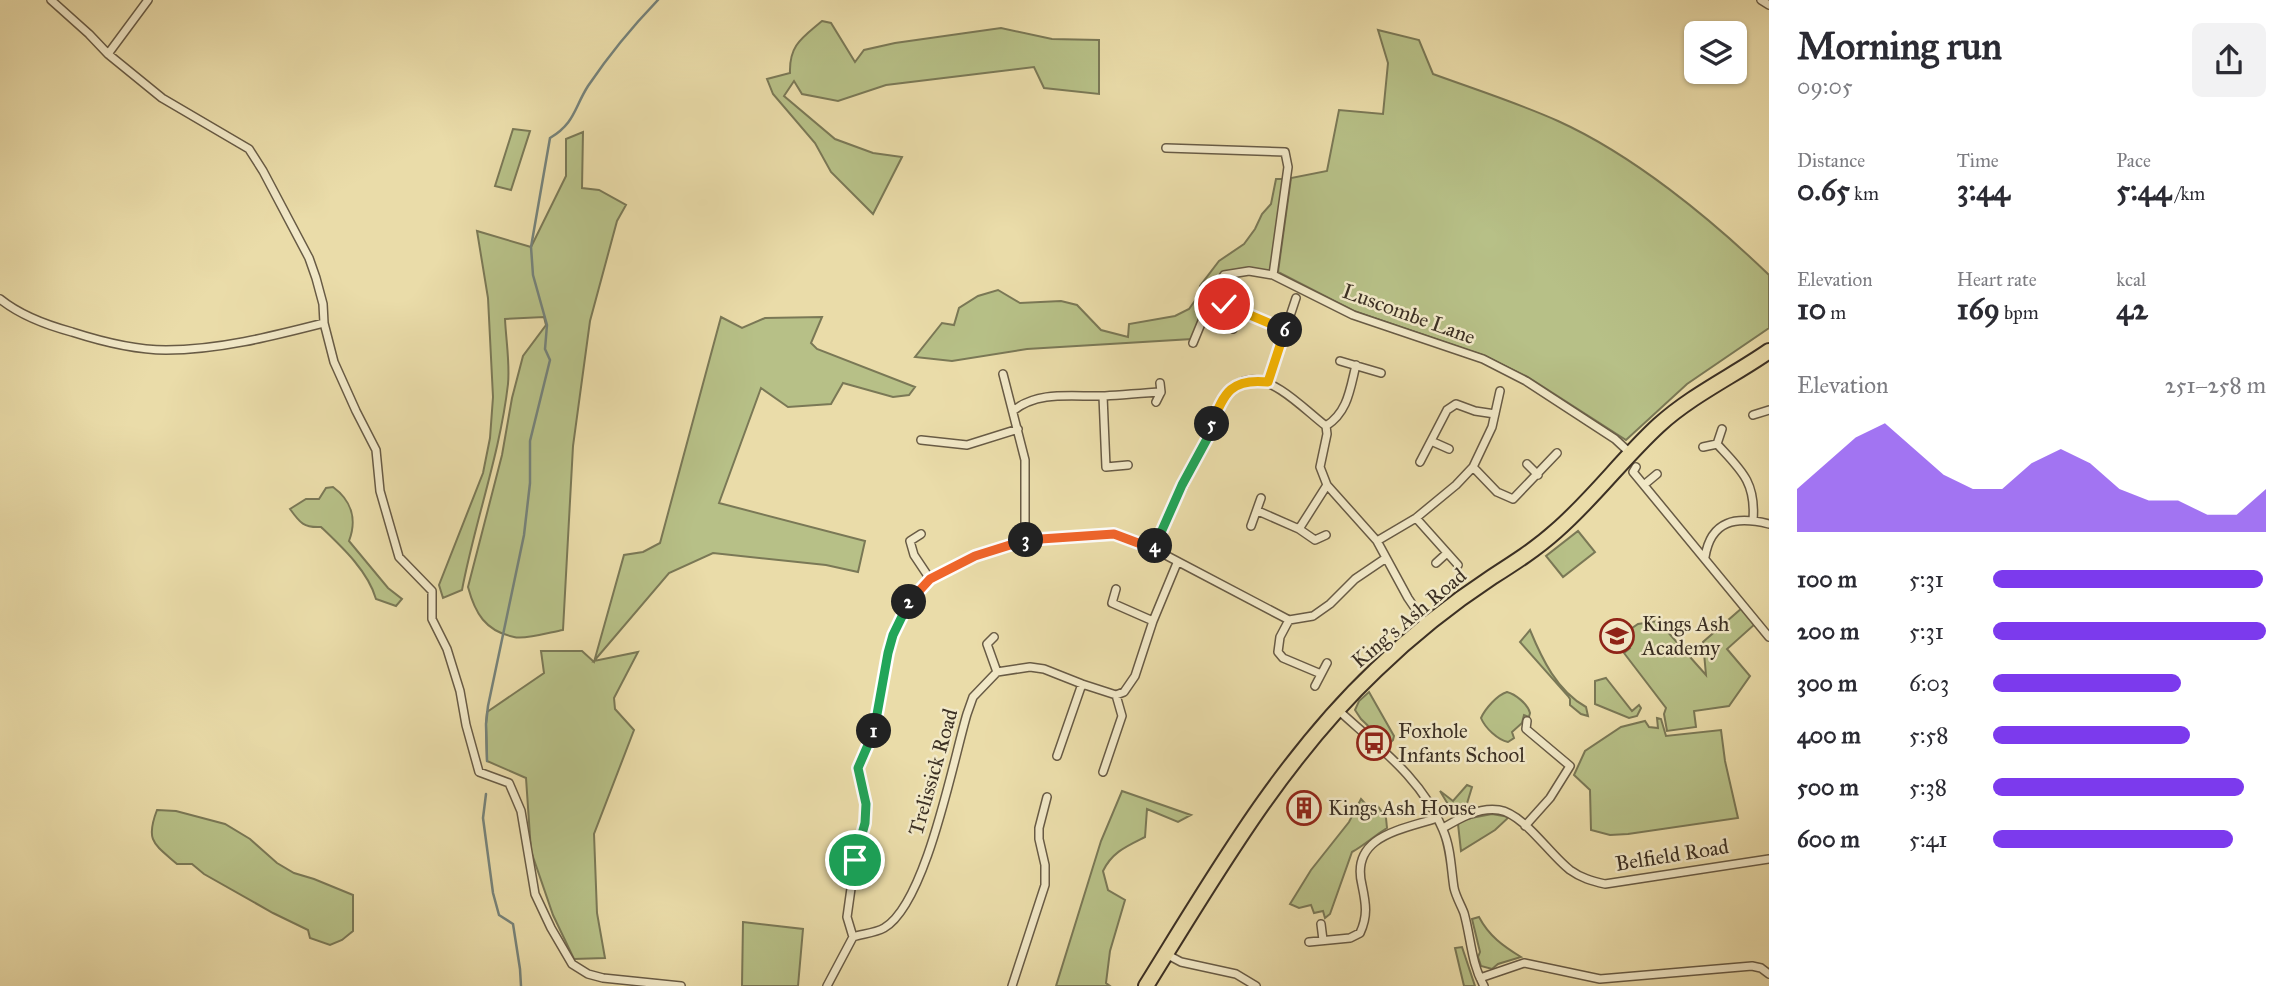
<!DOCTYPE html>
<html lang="en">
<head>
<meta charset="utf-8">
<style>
	:root { --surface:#fff; --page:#f2f2f3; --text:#2b2b33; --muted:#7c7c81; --accent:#7c3aed }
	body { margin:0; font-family:"IM FELL Great Primer",serif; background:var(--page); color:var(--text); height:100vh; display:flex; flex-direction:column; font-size:26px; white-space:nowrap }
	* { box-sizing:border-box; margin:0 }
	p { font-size:23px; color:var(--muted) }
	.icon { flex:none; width:38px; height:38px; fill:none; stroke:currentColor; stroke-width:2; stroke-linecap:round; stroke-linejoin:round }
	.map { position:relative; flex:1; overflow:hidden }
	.drawer { display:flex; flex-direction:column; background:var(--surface); width:525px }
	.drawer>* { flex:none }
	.buttons { position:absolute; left:1684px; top:21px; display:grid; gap:14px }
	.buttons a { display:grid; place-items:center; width:63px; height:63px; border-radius:10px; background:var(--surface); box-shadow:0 2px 5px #0004; font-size:35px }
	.pin { position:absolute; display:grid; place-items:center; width:60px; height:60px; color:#fff; margin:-30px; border:4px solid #fff; border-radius:50%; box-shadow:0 2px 7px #0007 }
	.km { position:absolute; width:35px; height:35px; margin:-18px; border-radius:50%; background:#222; color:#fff; font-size:19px; line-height:35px; text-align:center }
	.round { display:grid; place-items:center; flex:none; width:74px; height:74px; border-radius:10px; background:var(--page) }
	.head { display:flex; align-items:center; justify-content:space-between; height:119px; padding:0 28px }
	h1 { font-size:38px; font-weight:700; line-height:52px }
	.stats { display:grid; grid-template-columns:repeat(3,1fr); gap:10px; height:119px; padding:7px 28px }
	.stats div { display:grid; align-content:center }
	.stats b { font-size:30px; font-weight:700 }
	.stats small { font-size:19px; font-weight:400 }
	.stats p { font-size:19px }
	.chart { height:196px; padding:14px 28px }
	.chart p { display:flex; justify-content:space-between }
	.chart svg { width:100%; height:126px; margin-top:7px; fill:var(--accent); opacity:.7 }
	ul { padding:0 28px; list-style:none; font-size:23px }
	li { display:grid; grid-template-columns:112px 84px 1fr; align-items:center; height:52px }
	li i { height:18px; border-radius:9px; background:var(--accent) }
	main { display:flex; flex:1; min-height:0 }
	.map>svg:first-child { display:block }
	.green { fill:#b7c087; stroke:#7a7856; stroke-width:2 }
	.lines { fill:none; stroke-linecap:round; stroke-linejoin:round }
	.stream { stroke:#75827a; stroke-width:2.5 }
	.street-casing { stroke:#685b45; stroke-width:10 }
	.highway-casing { stroke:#3c3024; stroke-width:18 }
	.street { stroke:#f1e8c7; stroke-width:7 }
	.highway { stroke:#eadca9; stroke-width:14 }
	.split-1-casing { stroke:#fff; stroke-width:14 }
	.split-2-casing { stroke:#fff; stroke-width:14 }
	.split-3-casing { stroke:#fff; stroke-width:14 }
	.split-4-casing { stroke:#fff; stroke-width:14 }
	.split-5-casing { stroke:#fff; stroke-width:14 }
	.split-6-casing { stroke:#fff; stroke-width:14 }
	.split-7-casing { stroke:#fff; stroke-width:14 }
	.split-1 { stroke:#22a559; stroke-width:9 }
	.split-2 { stroke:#22a559; stroke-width:9 }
	.split-3 { stroke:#f0652b; stroke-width:9 }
	.split-4 { stroke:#f0652b; stroke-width:9 }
	.split-5 { stroke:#22a559; stroke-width:9 }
	.split-6 { stroke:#f5b400; stroke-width:9 }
	.split-7 { stroke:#f5b400; stroke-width:9 }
	.labels { text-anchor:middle; stroke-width:5; stroke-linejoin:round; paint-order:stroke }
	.street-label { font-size:21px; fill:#3c3024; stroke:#f1e8c7 }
	.poi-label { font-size:21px; fill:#3c3024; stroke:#f1e8c7; text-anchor:start }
</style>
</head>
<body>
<main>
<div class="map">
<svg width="1769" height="986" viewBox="0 0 1769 986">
	<rect width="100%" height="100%" fill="#eadca9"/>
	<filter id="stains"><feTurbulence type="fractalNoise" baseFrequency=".00286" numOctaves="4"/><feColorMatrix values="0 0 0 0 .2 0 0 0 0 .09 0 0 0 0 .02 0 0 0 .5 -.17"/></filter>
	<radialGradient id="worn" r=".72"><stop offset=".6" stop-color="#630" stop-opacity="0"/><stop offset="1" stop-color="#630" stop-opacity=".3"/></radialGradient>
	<!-- green -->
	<path class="green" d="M822 21 831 23 855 62 864 50 895 43 1001 28 1052 39 1099 40V94L1044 88 1034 67 886 85 838 101 802 94 794 81 784 96 835 139 873 153 902 157 873 214 831 172 815 143 773 94 767 79 790 73C789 45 802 38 822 21Z
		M1378 30 1419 40 1433 74C1474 89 1518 103 1558 121 1633 155 1710 218 1769 275V328L1687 384 1626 440 1528 377 1485 356 1354 311 1278 272 1291 178 1327 171 1339 110 1383 114 1388 63Z
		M513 129 530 131 511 190 495 186Z
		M583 132 582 188 599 190 626 205 617 221 590 321 573 446 563 630C551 632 525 640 514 637 485 631 475 613 468 587L502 455 512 398 523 356 546 325 544 317 505 319C506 340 510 363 508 384 500 454 475 521 462 590L443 598 439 585 483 473 490 438 493 397 488 298 477 231 531 247 566 176V139Z
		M1276 179H1284L1271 272H1224L1211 293 1192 339 1027 349 952 361 915 357 942 323 954 325 959 308 978 296 998 290 1020 303 1061 301 1077 305 1101 330 1128 337 1129 324 1175 316 1189 309 1199 295 1200 286 1219 261 1244 244 1255 229 1262 214 1271 204Z
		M721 317 742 328 765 318 822 317 811 343 817 349 915 387 909 395 893 397 843 383 831 404 788 407 761 388 719 503 865 541 858 572 826 565 713 553 669 573 594 661 638 652 614 698 615 709 634 730 594 834 597 913 605 958 574 959 553 915 531 851 526 778 487 761 486 724 487 712 544 673 541 651H582L594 662 624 555 643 552 660 543Z
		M333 487C352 501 357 520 349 541L388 588 402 599 396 606 376 599C368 571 342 547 321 527 304 528 300 523 290 509L306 499H319L326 488Z
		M1578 531 1595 552 1563 577 1546 556Z
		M1742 608 1755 624 1727 649 1750 676 1729 706 1694 711 1696 727 1667 731 1664 714 1666 708 1624 653 1630 648 1627 644 1624 647 1621 641 1622 635 1638 624 1658 621 1706 675 1703 642Z
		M1530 630C1542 659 1557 691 1586 707L1588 716 1581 714 1570 705V699L1568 696 1520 642Z
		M1606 678 1632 711 1639 705 1641 708 1637 716 1629 718 1595 704V681Z
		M1369 692 1394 736 1393 740 1388 745 1361 719 1355 710 1359 701Z
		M1507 692C1515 694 1528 704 1530 713L1529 717 1524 715 1522 723 1512 732 1514 738 1508 742C1498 740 1485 728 1481 718 1485 709 1497 695 1507 692Z
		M1657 718 1661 719 1666 736 1721 730 1725 761 1738 818 1628 834 1610 835 1591 830 1590 790 1574 775 1585 751 1621 727 1645 721 1649 727 1658 728Z
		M1467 785 1472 787 1465 810 1455 812 1449 806 1440 791 1453 801Z
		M1122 791 1191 815 1178 822 1147 809 1145 837C1127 846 1112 852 1103 871L1108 890 1125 900 1110 951 1106 983 1110 986H1056L1101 841Z
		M1361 799 1371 810 1377 805 1386 818 1387 828C1375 835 1365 845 1352 852L1330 914 1325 918 1323 911 1314 913 1311 905 1299 908 1290 904 1311 870 1349 822Z
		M157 810 176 811 225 824 250 839 277 863 294 873 314 879 353 895V931L342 940 330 945 310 938 308 930 273 913 204 874 192 864H177C154 844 145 841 157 810Z
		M1492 814 1509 817 1495 830 1461 851 1458 824 1466 819Z
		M1479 917C1489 936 1503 946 1521 957L1498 964 1492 969 1481 966 1478 957 1480 952 1472 919Z
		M743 922 803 929 798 986H742Z
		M1462 947 1475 986H1464L1455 948Z"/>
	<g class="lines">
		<!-- stream -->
		<path class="stream" d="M487 761 486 724 488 706 524 535 530 483V441L550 360 545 349 547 325 533 275 531 247 550 138C575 123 574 108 588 86 609 55 632 27 658 0
			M486 794 483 818 493 893 499 915 513 924 520 969 521 986"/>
		<!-- street casing -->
		<g class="street-casing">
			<path id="street" d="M51 0 89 34 108 54
				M148 0 108 54 162 98 249 149 263 171 309 258 316 278 323 304 324 323 334 362 356 411 376 450 380 491 399 557 432 591V619L447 649 460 691 466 725 479 772 509 783 521 811 535 894 551 928 572 964 588 974 603 978 681 986
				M1761 0 1769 5
				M1166 148 1285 152 1288 167 1273 275
				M0 299C21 316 46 325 72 332 100 341 136 350 166 350 219 350 273 336 324 323
				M1224 304 1285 329
				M1233 329 1241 312
				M1193 343 1214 292 1224 275 1249 271 1273 275 1353 315 1483 359 1526 381 1615 439 1630 453
				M1340 361 1381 373
				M1003 374 1025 460V540
				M1268 382 1296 298
				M1103 396 1106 467 1128 465
				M1156 402 1161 392 1160 383
				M1013 411C1038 390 1074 397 1105 396 1123 395 1142 393 1161 392
				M1753 415 1769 410
				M1326 426C1348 412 1350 389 1356 365
				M921 440 967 445 1018 429
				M1431 441 1449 449
				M1717 444 1722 429
				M1703 447 1717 444C1741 470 1756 482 1753 520
				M1420 462 1447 410 1456 404 1475 411 1495 414
				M1527 464 1538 475
				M1473 467 1497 492 1513 499 1557 453
				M1636 467 1633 472 1769 637
				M1645 484 1657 474
				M1258 511 1299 529 1315 540 1326 535
				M1416 518 1458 565
				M1251 526 1261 498
				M1299 529 1327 485
				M921 534 910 541 914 555 930 579
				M1377 541 1416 518 1456 485 1473 467 1492 427 1500 391
				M1154 549C1170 513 1187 478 1205 443 1213 427 1217 409 1228 394 1233 387 1239 381 1249 380 1275 377 1306 411 1326 426L1327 434 1320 467 1327 485 1377 541 1408 598 1427 626
				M1705 557C1711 520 1736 516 1769 524
				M1436 563 1447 553
				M1116 589 1112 603 1153 621
				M1289 620 1280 637 1278 652 1283 658 1321 674
				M994 637 987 644 997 672
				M1315 686 1327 663
				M1337 709C1376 745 1423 779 1443 830 1451 848 1451 869 1454 888 1456 897 1461 905 1464 913 1471 938 1471 963 1484 986
				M1057 756 1082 684
				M1103 772 1122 716 1116 695
				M1525 826 1550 798 1570 766 1526 729 1527 721
				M1443 828C1460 818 1479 807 1499 810 1524 814 1549 854 1570 870 1581 878 1592 881 1605 884L1769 859
				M840 848 857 852
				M1321 924 1323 940
				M853 937C862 934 875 933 884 928 926 904 953 761 967 714L973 697 997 672 1030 667 1044 669 1082 684 1116 695 1124 692 1135 676 1153 621 1177 563
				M1309 942 1350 938 1360 933C1368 916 1366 904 1362 885 1350 836 1401 830 1437 818
				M1166 954 1181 962 1236 974 1256 986
				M1480 978 1524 963 1600 979 1752 966 1761 968 1769 974
				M827 986 853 937 847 917 855 860 865 823 866 805 858 768 876 725 888 653 893 634 909 602 930 579 975 556 1025 540 1114 534 1154 549 1289 620 1313 616 1330 604 1355 579 1386 558
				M1012 986 1045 885V865L1039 839V828L1047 797"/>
		</g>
		<!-- highway casing -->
		<g class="highway-casing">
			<path id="highway" d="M1146 986C1215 875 1281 760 1376 670 1411 636 1451 604 1492 577 1514 563 1536 549 1556 531 1593 499 1623 458 1659 425 1692 395 1733 376 1769 351"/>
		</g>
		<!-- street -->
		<use href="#street" class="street"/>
		<!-- highway -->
		<use href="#highway" class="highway"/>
	</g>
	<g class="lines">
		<!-- split-1 casing -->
		<g class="split-1-casing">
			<path id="split-1" d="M855 860 865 823 866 804 858 768 874 731"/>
		</g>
		<!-- split-2 casing -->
		<g class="split-2-casing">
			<path id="split-2" d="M874 731 888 653 893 635 909 602"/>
		</g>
		<!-- split-3 casing -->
		<g class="split-3-casing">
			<path id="split-3" d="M909 602 930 579 975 556 1026 540"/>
		</g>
		<!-- split-4 casing -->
		<g class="split-4-casing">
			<path id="split-4" d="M1026 540 1114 534 1154 549 1155 546"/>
		</g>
		<!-- split-5 casing -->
		<g class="split-5-casing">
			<path id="split-5" d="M1155 546 1182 485 1207 439 1212 424"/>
		</g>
		<!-- split-6 casing -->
		<g class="split-6-casing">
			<path id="split-6" d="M1212 424C1224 392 1232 378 1268 382L1285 330"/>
		</g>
		<!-- split-7 casing -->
		<g class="split-7-casing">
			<path id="split-7" d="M1224 304 1285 330"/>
		</g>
		<!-- split-1 -->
		<use href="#split-1" class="split-1"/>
		<!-- split-2 -->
		<use href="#split-2" class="split-2"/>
		<!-- split-3 -->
		<use href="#split-3" class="split-3"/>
		<!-- split-4 -->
		<use href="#split-4" class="split-4"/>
		<!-- split-5 -->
		<use href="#split-5" class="split-5"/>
		<!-- split-6 -->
		<use href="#split-6" class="split-6"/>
		<!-- split-7 -->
		<use href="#split-7" class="split-7"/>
	</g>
	<!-- icons -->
	<defs>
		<g id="school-ring" transform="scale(1.75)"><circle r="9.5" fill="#f1e8c7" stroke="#8f2418" stroke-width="1.5"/><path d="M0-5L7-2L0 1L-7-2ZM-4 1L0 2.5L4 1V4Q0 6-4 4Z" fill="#8f2418"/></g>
		<g id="bus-ring" transform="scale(1.75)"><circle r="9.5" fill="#f1e8c7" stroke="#8f2418" stroke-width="1.5"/><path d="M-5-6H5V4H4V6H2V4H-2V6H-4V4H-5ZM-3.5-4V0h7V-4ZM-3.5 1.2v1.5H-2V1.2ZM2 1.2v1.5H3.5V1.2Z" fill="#8f2418"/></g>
		<g id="building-ring" transform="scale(1.75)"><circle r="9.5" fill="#f1e8c7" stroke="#8f2418" stroke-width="1.5"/><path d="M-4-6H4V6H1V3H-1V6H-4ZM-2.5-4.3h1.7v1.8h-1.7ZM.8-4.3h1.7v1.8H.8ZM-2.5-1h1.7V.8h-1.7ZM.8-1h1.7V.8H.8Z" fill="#8f2418"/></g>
	</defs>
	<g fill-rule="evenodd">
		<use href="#school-ring" x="1617" y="636"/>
		<use href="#bus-ring" x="1374" y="743"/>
		<use href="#building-ring" x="1304" y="808"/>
	</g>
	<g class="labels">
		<!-- street labels -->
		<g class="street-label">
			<text transform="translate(1409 314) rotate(20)" y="7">Luscombe Lane</text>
			<text transform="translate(1409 618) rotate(-40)" y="7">King's Ash Road</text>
			<text transform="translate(933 772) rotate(-74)" y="7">Trelissick Road</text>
			<text transform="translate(1672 855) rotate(-9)" y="7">Belfield Road</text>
		</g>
		<!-- poi labels -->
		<g class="poi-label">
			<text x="1642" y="631">Kings Ash<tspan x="1642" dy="24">Academy</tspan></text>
			<text x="1398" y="738">Foxhole<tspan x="1398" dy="24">Infants School</tspan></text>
			<text x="1328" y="815">Kings Ash House</text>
		</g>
	</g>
	<rect width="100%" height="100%" filter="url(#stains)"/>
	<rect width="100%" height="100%" fill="url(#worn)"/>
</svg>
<div class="buttons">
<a><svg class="icon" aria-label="layers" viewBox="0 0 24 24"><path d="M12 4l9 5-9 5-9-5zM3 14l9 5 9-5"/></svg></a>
</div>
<div class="pin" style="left:855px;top:860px;background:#1e9e55"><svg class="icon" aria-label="arrive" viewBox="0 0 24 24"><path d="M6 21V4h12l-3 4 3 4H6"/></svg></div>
<div class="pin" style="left:1224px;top:304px;background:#d93025"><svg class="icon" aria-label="check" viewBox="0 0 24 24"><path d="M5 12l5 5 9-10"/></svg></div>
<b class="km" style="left:874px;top:731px">1</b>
<b class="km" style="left:909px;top:602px">2</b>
<b class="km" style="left:1026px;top:540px">3</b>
<b class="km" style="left:1155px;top:546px">4</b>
<b class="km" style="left:1212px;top:424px">5</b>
<b class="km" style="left:1285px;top:330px">6</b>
</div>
<section class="drawer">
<div class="head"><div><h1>Morning run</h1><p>09:05</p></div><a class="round"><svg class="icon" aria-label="share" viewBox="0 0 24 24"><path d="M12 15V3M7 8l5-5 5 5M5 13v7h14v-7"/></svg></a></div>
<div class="stats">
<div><p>Distance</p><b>0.65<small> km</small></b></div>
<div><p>Time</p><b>3:44</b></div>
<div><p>Pace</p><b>5:44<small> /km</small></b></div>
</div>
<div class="stats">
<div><p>Elevation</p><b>10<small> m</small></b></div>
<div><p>Heart rate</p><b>169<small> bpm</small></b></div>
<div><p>kcal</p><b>42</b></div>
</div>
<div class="chart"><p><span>Elevation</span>251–258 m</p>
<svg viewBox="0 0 160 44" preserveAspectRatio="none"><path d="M0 44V29L10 20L20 11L30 6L40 15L50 24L60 29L70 29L80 20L90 15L100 20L110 29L120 33L130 33L140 38L150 38L160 29V44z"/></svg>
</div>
<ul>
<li><b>100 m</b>5:31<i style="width:99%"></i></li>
<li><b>200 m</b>5:31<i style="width:100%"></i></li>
<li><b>300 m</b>6:03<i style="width:69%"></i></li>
<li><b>400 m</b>5:58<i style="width:72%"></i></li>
<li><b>500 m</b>5:38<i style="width:92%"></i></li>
<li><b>600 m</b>5:41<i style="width:88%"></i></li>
</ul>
</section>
</main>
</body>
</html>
